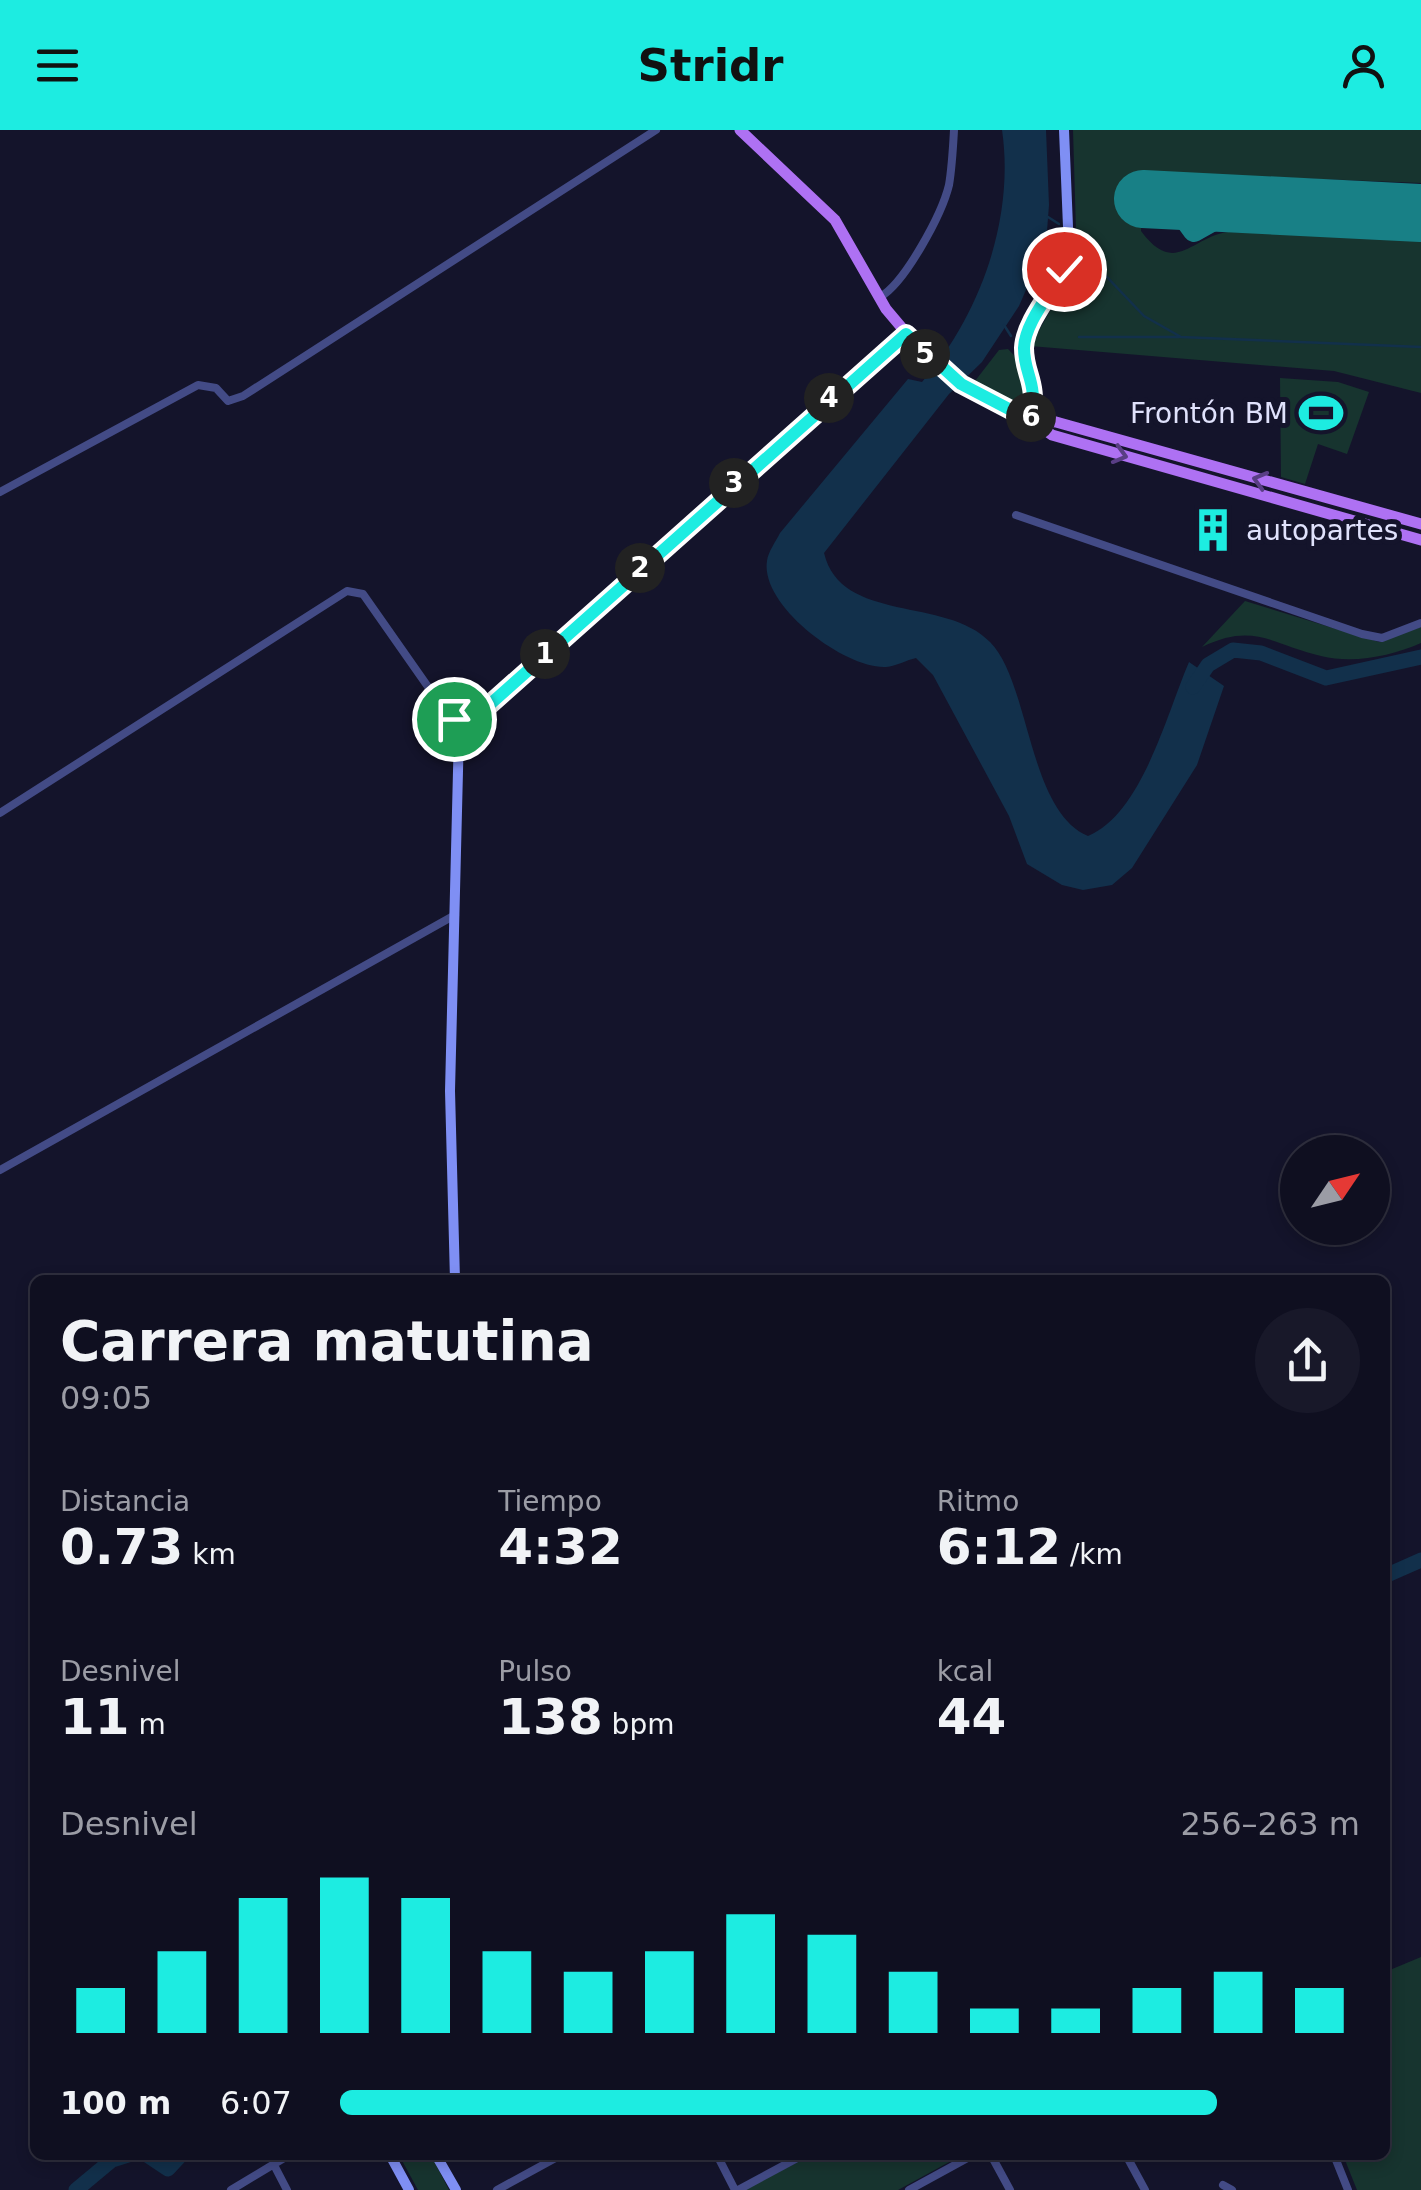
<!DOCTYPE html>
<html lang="es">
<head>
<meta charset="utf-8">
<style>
	:root { --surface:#0f0f20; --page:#181829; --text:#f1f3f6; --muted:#9b9ca5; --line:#2f2f3e; --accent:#1dece1 }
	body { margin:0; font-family:"DejaVu Sans",sans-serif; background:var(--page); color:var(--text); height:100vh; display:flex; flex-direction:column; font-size:38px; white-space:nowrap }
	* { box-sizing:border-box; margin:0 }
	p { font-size:32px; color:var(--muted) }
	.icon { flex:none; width:55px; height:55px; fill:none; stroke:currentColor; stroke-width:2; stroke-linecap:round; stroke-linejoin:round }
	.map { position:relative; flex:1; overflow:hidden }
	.panel { position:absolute; left:30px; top:1145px; width:1360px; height:885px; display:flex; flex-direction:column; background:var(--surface); border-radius:15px; box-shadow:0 5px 15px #0003,0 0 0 2px var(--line) }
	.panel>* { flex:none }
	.needle { width:65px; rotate:55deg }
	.controls { position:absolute; left:1280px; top:1005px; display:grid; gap:20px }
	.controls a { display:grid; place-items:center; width:110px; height:110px; border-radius:50%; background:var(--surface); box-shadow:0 5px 15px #0003,0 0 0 2px var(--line); font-size:50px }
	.pin { position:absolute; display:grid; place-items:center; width:85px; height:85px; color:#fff; margin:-42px; border:5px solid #fff; border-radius:50%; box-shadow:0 2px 10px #0007 }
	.km { position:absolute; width:50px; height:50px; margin:-25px; border-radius:50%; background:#222; color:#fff; font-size:28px; line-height:50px; text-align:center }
	.round { display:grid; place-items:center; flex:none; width:105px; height:105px; border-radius:52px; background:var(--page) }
	.headline { display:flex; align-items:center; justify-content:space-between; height:170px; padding:0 30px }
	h1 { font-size:55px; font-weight:700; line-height:75px }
	.metrics { display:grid; grid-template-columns:repeat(3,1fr); gap:15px; height:170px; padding:10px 30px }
	.metrics div { display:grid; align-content:center }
	.metrics b { font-size:50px; font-weight:700 }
	.metrics small { font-size:28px; font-weight:400 }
	.metrics p { font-size:28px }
	.chart { height:280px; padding:20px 30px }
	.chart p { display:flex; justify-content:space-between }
	.chart svg { width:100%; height:180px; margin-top:10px; stroke:var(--accent); stroke-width:6 }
	ul { padding:0 30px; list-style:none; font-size:32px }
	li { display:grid; grid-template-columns:160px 120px 1fr; align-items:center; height:75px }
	li i { height:25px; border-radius:12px; background:var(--accent) }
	header { display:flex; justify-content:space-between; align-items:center; height:130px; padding:0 30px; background:var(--accent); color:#111; font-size:45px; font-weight:700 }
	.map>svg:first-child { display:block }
	.green { fill:#17342f }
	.water { fill:#12304b }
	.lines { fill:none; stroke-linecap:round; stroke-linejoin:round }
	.stream { stroke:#12304b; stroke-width:2.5 }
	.river { stroke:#12304b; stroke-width:15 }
	.taxiway { stroke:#188086; stroke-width:22 }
	.runway { stroke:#188086; stroke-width:58 }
	.street { stroke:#434b86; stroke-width:8 }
	.secondary { stroke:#7f8ff4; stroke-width:10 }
	.primary { stroke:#ae71f3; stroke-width:11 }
	.oneway { stroke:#593e85 }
	.route-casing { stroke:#fff; stroke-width:20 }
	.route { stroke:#1dece1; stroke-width:12 }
	.labels { text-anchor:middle; stroke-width:10; stroke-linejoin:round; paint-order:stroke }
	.poi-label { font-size:28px; fill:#e0e2fc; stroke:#14142b; text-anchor:end }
</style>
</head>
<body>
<header><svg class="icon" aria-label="menu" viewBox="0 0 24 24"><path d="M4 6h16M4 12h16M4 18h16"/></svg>Stridr<svg class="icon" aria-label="person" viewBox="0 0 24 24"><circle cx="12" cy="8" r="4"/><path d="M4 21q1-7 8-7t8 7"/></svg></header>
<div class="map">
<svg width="1421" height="2060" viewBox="0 0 1421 2060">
	<rect width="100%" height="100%" fill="#14142b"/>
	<!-- green -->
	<path class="green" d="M1073 0H1421V53L1144 42 1141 101C1175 147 1191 107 1228 102L1421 110V263L1334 241 1030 216 1077 134Z
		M1008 219C1025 236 1036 255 1027 279L975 251 999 220Z
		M1280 248 1338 252 1369 262 1347 324 1318 314 1305 354 1281 347Z
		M1245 471 1379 512 1421 497V513C1391 526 1354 534 1321 526 1271 514 1254 492 1202 517Z
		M1421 1827V2060H1357L1343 2025H1385V1842Z
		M399 2025H431L449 2060H418Z
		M812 2025H962L898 2060H743Z"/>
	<!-- water -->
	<path class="water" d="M1002 0H1046L1049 75 1046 114 1019 176 982 232 949 264 824 423C841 494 946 466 990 512 1030 552 1028 681 1088 706 1142 684 1167 583 1189 532L1224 556 1197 635 1132 738 1112 755 1083 760 1062 755 1027 734 1009 686 933 545 916 528C907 530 896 536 886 537 845 539 760 476 767 431 768 422 776 411 780 403L908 249 922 252C980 186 1015 88 1002 0Z"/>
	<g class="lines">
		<!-- stream -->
		<path class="stream" d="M1048 87 1059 94
			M1086 125 1144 186 1181 207 1421 217
			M1004 195 1011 206
			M1079 207H1179"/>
		<!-- river -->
		<path class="river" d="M1193 557 1208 535 1233 520 1261 523 1326 548 1421 527
			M1385 1446 1421 1430
			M147 2025 168 2039 181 2025
			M76 2060 112 2030 128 2025"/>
		<!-- taxiway -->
		<path class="taxiway" d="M1186 90 1194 101 1235 78 1254 76"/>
		<!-- runway -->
		<path class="runway" d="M1143 69 1421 83"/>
		<!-- street -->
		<path class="street" d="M880 167C905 153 942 84 949 55 952 37 953 18 954 0
			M0 362 198 255 216 258 228 271 243 266 656 0
			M1016 385 1362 504 1382 508 1421 493
			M0 683 347 461 363 464 459 601
			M0 1040 455 785
			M717 2025 735 2060
			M991 2025 1010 2060
			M1126 2025 1145 2060
			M1334 2025 1348 2060
			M274 2035 287 2060
			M1223 2055 1232 2060
			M231 2060 289 2025
			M497 2060 561 2025
			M738 2060 803 2025
			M909 2060 973 2025"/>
		<!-- secondary -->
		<path class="secondary" d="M1030 289C1038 255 1019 227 1026 205 1036 175 1061 153 1069 121L1064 0
			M455 1150 450 961 459 601 906 204
			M390 2025 409 2060
			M436 2025 456 2060"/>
		<!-- primary -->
		<path class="primary" d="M740 0 835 90 886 179 918 217 961 254 995 274 1030 289 1056 292 1421 394
			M1033 292 1052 305 1421 410"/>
	</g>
	<!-- one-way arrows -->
	<defs><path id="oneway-chevron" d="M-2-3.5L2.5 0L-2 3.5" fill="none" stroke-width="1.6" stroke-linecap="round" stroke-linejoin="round" transform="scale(2.5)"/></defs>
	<g class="oneway">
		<use href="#oneway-chevron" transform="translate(1120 325) rotate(16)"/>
		<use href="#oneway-chevron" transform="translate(1260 350) rotate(-164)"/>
	</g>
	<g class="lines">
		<!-- route casing -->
		<g class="route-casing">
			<path id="route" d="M454 589 460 601 906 204 961 254 1030 290C1039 252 1024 246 1024 218 1025 192 1052 162 1064 139"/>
		</g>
		<!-- route -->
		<use href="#route" class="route"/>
	</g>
	<!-- icons -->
	<defs>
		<g id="stadium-bare" transform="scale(3.45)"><path d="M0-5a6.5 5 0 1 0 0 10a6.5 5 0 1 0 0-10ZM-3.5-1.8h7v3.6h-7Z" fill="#1dece1" stroke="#14142b" stroke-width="2.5" paint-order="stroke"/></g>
		<g id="building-bare" transform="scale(3.45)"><path d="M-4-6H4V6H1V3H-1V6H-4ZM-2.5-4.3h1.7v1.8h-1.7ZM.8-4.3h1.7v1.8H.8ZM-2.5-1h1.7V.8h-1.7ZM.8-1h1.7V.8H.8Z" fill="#1dece1" stroke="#14142b" stroke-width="2.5" paint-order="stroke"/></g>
	</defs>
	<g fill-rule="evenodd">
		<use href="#stadium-bare" x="1321" y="283"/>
		<use href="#building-bare" x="1213" y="400"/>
	</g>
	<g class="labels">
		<!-- poi labels -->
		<g class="poi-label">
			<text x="1288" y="293">Frontón BM</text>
			<text x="1246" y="410" text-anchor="start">autopartes</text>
		</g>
	</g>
</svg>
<div class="controls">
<a><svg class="needle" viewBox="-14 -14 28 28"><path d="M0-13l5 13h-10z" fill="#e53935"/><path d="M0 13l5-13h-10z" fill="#9b9ca5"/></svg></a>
</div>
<div class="pin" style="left:454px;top:589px;background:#1e9e55"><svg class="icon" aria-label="arrive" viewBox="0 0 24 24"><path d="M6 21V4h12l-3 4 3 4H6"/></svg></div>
<div class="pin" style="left:1064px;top:139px;background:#d93025"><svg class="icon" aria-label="check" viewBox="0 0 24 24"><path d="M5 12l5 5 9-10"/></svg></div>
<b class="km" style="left:545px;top:524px">1</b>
<b class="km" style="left:640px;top:438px">2</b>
<b class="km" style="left:734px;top:353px">3</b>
<b class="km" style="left:829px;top:268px">4</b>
<b class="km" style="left:925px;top:224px">5</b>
<b class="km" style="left:1031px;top:287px">6</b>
<section class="panel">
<div class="headline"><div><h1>Carrera matutina</h1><p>09:05</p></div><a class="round"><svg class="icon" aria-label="share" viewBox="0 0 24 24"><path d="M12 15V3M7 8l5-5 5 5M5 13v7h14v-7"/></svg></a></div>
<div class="metrics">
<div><p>Distancia</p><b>0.73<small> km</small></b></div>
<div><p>Tiempo</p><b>4:32</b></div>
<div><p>Ritmo</p><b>6:12<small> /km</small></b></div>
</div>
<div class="metrics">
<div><p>Desnivel</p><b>11<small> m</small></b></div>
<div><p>Pulso</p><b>138<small> bpm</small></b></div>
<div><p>kcal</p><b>44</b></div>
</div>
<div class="chart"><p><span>Desnivel</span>256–263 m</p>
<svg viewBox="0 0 160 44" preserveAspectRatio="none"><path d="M5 44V33M15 44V24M25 44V11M35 44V6M45 44V11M55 44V24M65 44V29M75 44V24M85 44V15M95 44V20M105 44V29M115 44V38M125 44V38M135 44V33M145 44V29M155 44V33"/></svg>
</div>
<ul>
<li><b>100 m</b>6:07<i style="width:86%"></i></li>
</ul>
</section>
</div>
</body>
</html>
